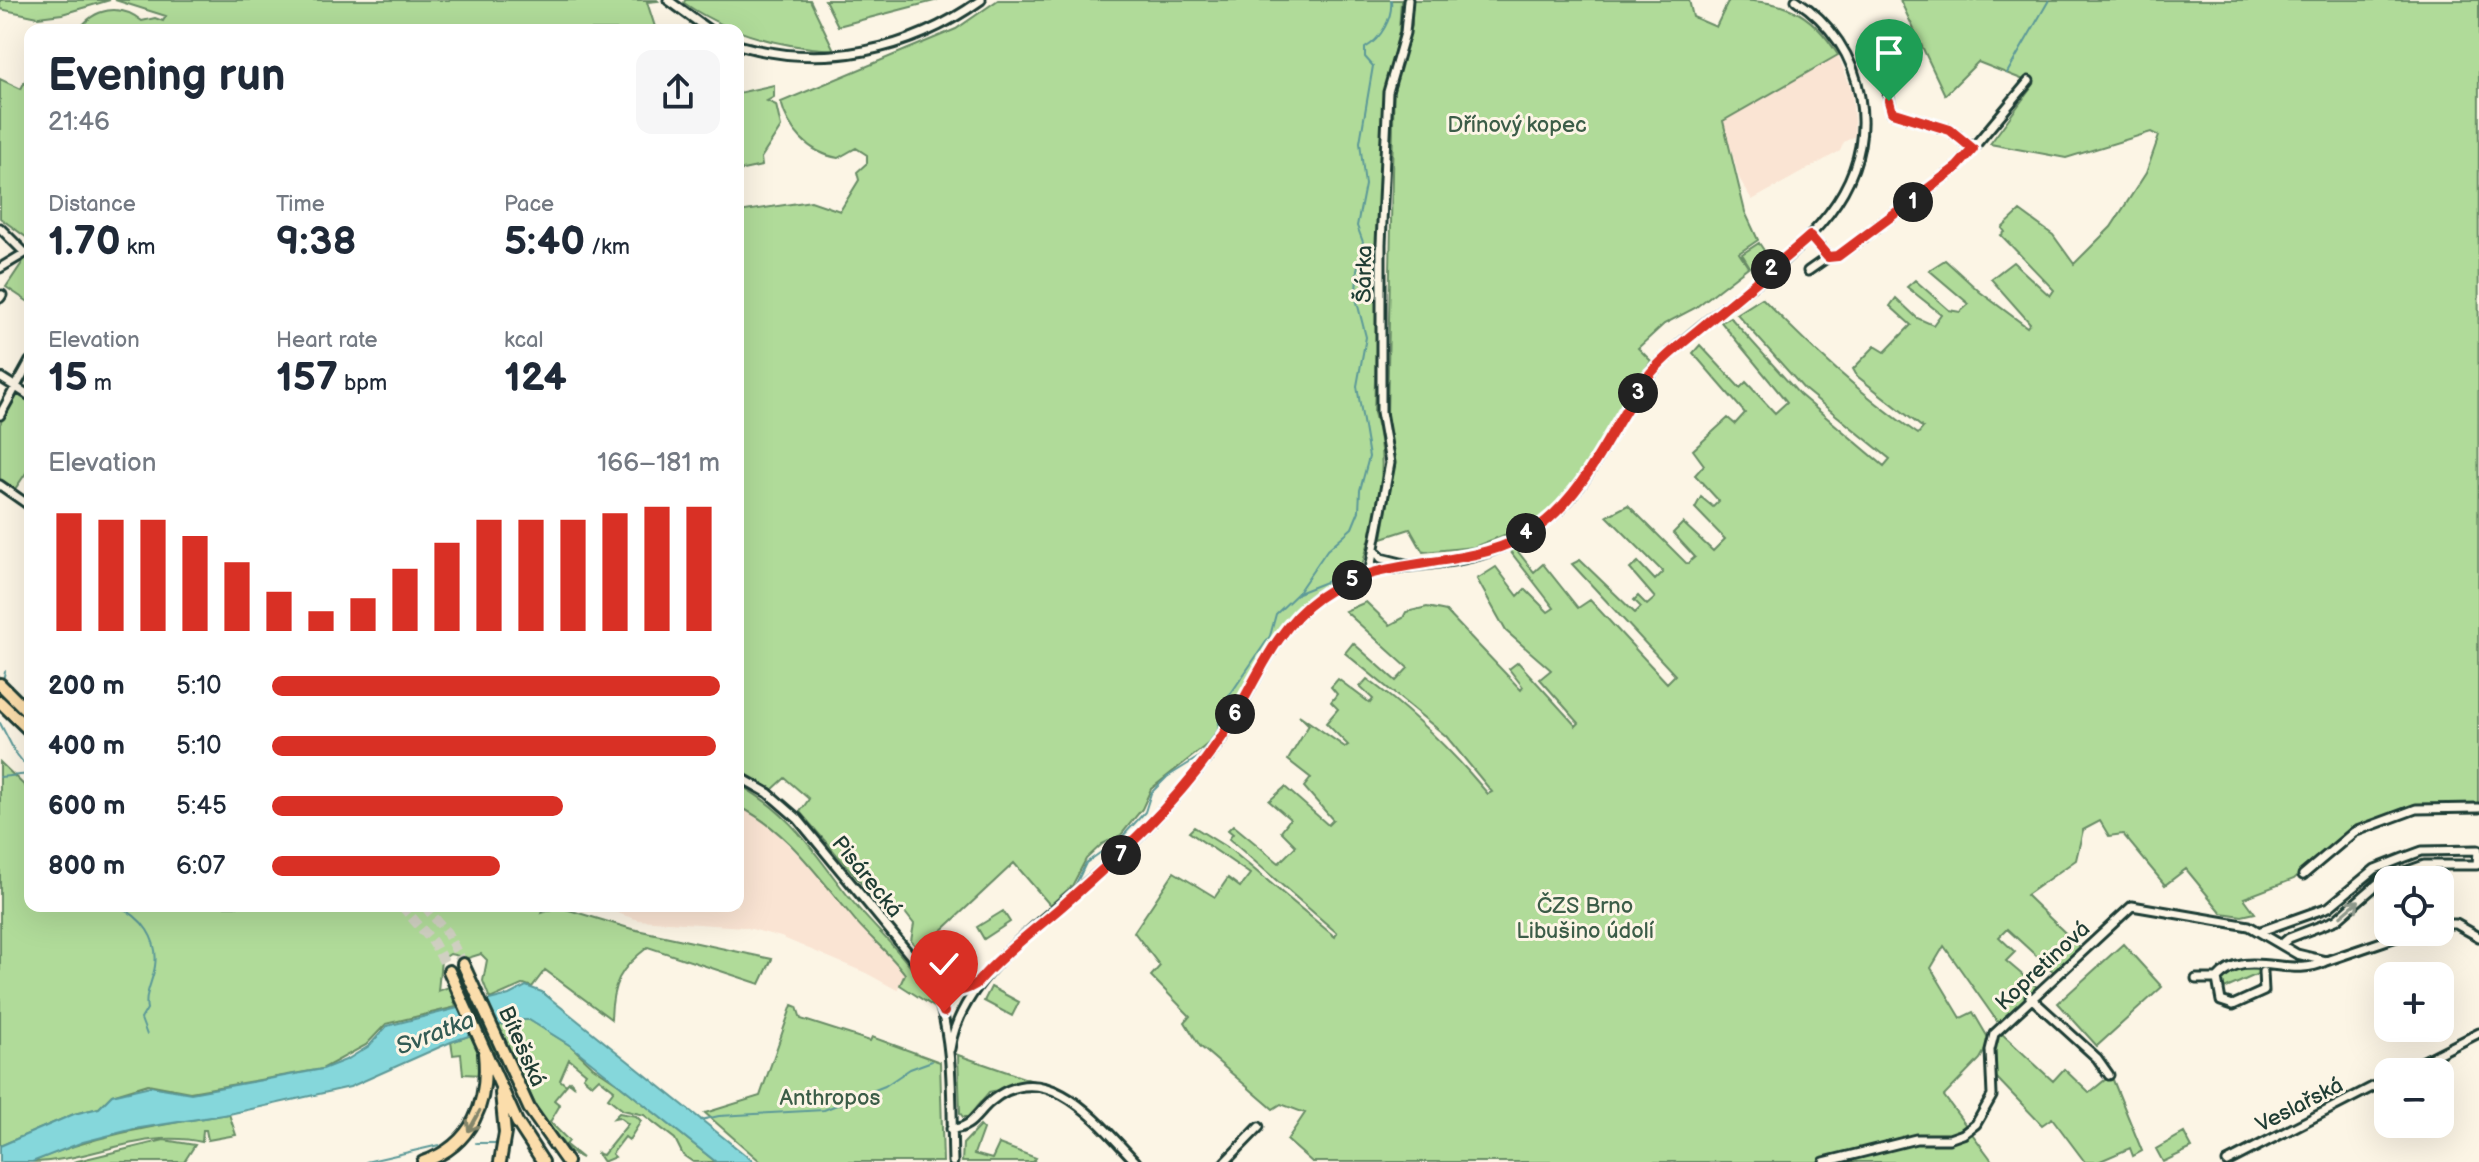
<!DOCTYPE html>
<html lang="en">
<head>
<meta charset="utf-8">
<style>
	:root { --surface:#fff; --page:#f6f6f7; --text:#1f2937; --muted:#747a83; --accent:#d93025 }
	body { margin:0; font-family:"Balsamiq Sans",sans-serif; background:var(--page); color:var(--text); height:100vh; display:flex; flex-direction:column; font-size:30px; white-space:nowrap }
	* { box-sizing:border-box; margin:0 }
	p { font-size:26px; color:var(--muted) }
	.icon { flex:none; width:44px; height:44px; fill:none; stroke:currentColor; stroke-width:2; stroke-linecap:round; stroke-linejoin:round }
	.map { position:relative; flex:1; overflow:hidden }
	.side { position:absolute; left:24px; top:24px; width:720px; height:888px; display:flex; flex-direction:column; background:var(--surface); border-radius:16px; box-shadow:0 8px 32px #0002 }
	.side>* { flex:none }
	.fabs { position:absolute; left:2374px; top:866px; display:grid; gap:16px }
	.fabs a { display:grid; place-items:center; width:80px; height:80px; border-radius:16px; background:var(--surface); box-shadow:0 8px 32px #0002; font-size:40px }
	.pin { position:absolute; display:grid; place-items:center; width:68px; height:68px; color:#fff; margin:-82px -34px; border-radius:50% 50% 50% 0; rotate:-45deg; box-shadow:0 0 8px #0007 }
	.pin .icon { rotate:45deg }
	.km { position:absolute; width:40px; height:40px; margin:-20px; border-radius:50%; background:#222; color:#fff; font-size:22px; line-height:40px; text-align:center }
	.round { display:grid; place-items:center; flex:none; width:84px; height:84px; border-radius:16px; background:var(--page) }
	.summary { display:flex; align-items:center; justify-content:space-between; height:136px; padding:0 24px }
	h1 { font-size:44px; font-weight:700; line-height:60px }
	.metrics { display:grid; grid-template-columns:repeat(3,1fr); gap:12px; height:136px; padding:8px 24px }
	.metrics div { display:grid; align-content:center }
	.metrics b { font-size:40px; font-weight:700 }
	.metrics small { font-size:22px; font-weight:400 }
	.metrics p { font-size:22px }
	.chart { height:224px; padding:16px 24px }
	.chart p { display:flex; justify-content:space-between }
	.chart svg { width:100%; height:144px; margin-top:8px; stroke:var(--accent); stroke-width:6 }
	ul { padding:0 24px; list-style:none; font-size:26px }
	li { display:grid; grid-template-columns:128px 96px 1fr; align-items:center; height:60px }
	li i { height:20px; border-radius:10px; background:var(--accent) }
	.map>svg:first-child { display:block }
	.built { fill:#fae4d3 }
	.green { fill:#b0db99; stroke:#688c66; stroke-width:2 }
	.water { fill:#85d7db; stroke:#5c9998; stroke-width:2 }
	.lines { fill:none; stroke-linecap:round; stroke-linejoin:round }
	.stream { stroke:#5c9998; stroke-width:2 }
	.highway-tunnel { stroke:#d0d0c2; stroke-width:10; stroke-dasharray:10 5; stroke-linecap:butt }
	.minor-casing { stroke:#1f3d34; stroke-width:13 }
	.highway-casing { stroke:#1f3d34; stroke-width:16 }
	.minor { stroke:#fcf5e5; stroke-width:7 }
	.highway { stroke:#fbddab; stroke-width:10 }
	.oneway { stroke:#8e998c }
	.oneway2 { stroke:#82856a }
	.route-casing { stroke:#fff; stroke-width:16 }
	.route { stroke:#d93025; stroke-width:10 }
	.labels { text-anchor:middle; stroke-width:6; stroke-linejoin:round; paint-order:stroke }
	.park-label { font-size:22px; fill:#3c5d48; stroke:#fcf5e5 }
	.street-label { font-size:22px; fill:#1f3d34; stroke:#fcf5e5 }
	.water-label { font-size:24px; font-style:italic; fill:#335c55; stroke:#fcf5e5 }
</style>
</head>
<body>
<div class="map">
<svg width="2479" height="1162" viewBox="0 0 2479 1162">
	<rect width="100%" height="100%" fill="#fcf5e5"/>
	<filter id="ink" filterUnits="userSpaceOnUse"><feTurbulence type="fractalNoise" baseFrequency=".0125" numOctaves="2"/><feDisplacementMap in="SourceGraphic" scale="16" xChannelSelector="R" yChannelSelector="G"/><feConvolveMatrix kernelMatrix="1 2 1 2 8 2 1 2 1" color-interpolation-filters="sRGB"/></filter>
	<g filter="url(#ink)">
		<!-- built -->
		<path class="built" d="M1838 55 1852 91 1855 136 1844 142 1840 151 1752 200 1739 178 1723 120Z
			M738 806 763 818 827 884 850 914 887 950 905 975 897 990 866 973 781 937 744 927 638 920 597 906H738Z"/>
		<!-- green -->
		<path class="green" d="M0 0H110L62 14 38 17 0 9Z
			M115 0H657L658 1 647 2 656 30H79C94 8 120 3 142 21L155 18 163 21 166 16Z
			M685 0H810L834 50C779 47 729 34 684 3Z
			M825 0H938L838 26Z
			M998 0H1401L1399 32 1384 93 1374 413C1391 469 1377 514 1361 569L1323 589 1298 609 1279 633 1219 735 1151 789 1142 809 1121 835 1102 844 1086 859 1072 886 1050 905 1014 863 920 951 911 941 914 924 903 910 886 912 800 812 809 799 785 778 772 790 738 772V212L811 201 840 211 859 180 857 172 867 163V155L856 148 838 158C808 153 788 129 781 102L956 29Z
			M1412 0H1689L1693 17 1716 27 1729 0C1782 0 1810 9 1838 55L1723 121 1745 212 1758 240 1739 253 1748 267 1695 308 1664 324 1638 348 1651 361 1585 468 1545 519 1474 547 1423 552 1410 529 1382 538 1395 463 1387 418 1394 77 1412 26Z
			M1900 0H2479L2478 803 2414 805 2352 828 2294 879 2244 898 2255 913 2242 916 2222 913 2186 869 2165 885 2123 834 2109 836 2100 821 2083 830 2076 860 2026 895 2083 950 2056 974 2007 929 1999 937 2015 952 2006 961 2038 988 1999 1024 1944 946 1931 968 1961 1018 1973 1012 1990 1041 1980 1059 1944 1096 1993 1162H1312L1287 1140 1305 1113 1281 1104 1273 1109 1200 1046 1185 1022 1190 1016 1151 976 1160 966 1134 932 1174 872 1215 897 1228 878 1240 887 1250 874 1189 832 1194 827 1231 850 1335 937 1337 933 1229 839 1233 834 1228 830 1233 825 1279 863 1296 846 1281 831 1290 819 1269 801 1285 787 1328 825 1333 820 1304 787 1311 778 1288 760 1309 725 1299 715 1345 747 1348 745 1326 723 1338 709 1331 702 1337 694 1331 687 1338 679 1370 703 1373 699 1360 687 1367 679C1414 713 1451 750 1488 794L1492 792 1446 736 1345 653 1353 643 1396 681 1408 668 1345 611 1366 602 1390 625 1403 618 1406 612 1427 607 1446 611 1521 690 1523 687 1509 669 1518 662 1576 726 1579 723 1540 679 1551 670 1506 631 1477 579 1496 567 1518 596 1525 589 1548 612 1554 608 1510 551 1515 548 1534 572 1543 564 1578 608 1590 600 1667 683 1675 675 1572 564 1580 560 1635 613 1641 607 1634 600 1638 596 1647 605 1655 598 1630 569 1638 562 1655 580 1663 572 1607 516 1628 505 1687 564 1695 557 1673 533 1683 523 1713 551 1725 539 1695 508 1701 497 1713 507 1719 501 1695 475 1704 465 1693 450 1728 418 1735 424 1745 413 1693 353 1700 345 1740 388 1746 382 1775 413 1787 402 1721 322 1730 317 1799 394 1884 466 1890 459 1804 389 1737 314 1762 298C1811 348 1860 394 1918 434L1923 428 1857 376 1853 369 1875 346 1885 352 1911 325 1890 306 1896 298 1917 318 1933 325 1941 314 1907 287 1915 280 1949 310 1960 312 1969 304 1929 270 1945 260 1980 292 2027 327 2030 323 1991 279 2013 262 2050 296 2054 290 2001 235 2005 232 2002 228 2020 211 2053 235 2074 264 2111 227 2146 173 2159 136 2151 132 2066 158 1990 144 2034 84 1978 62 1945 95Z
			M30 71V240L0 218V79L21 89Z
			M774 85V97L767 101 776 105 781 127 761 158 762 166 738 171V93Z
			M1759 243 1771 261 1753 272 1742 254Z
			M30 251V303L6 287Z
			M18 392 30 398V467L15 489 0 479V424Z
			M0 762 30 791V906H544L542 913 559 907 632 929 772 959 760 984 648 947C619 969 612 984 611 1019L545 970 532 987 524 984 490 999 483 981 487 960 481 954 468 958 450 954 441 960 438 991 449 987 456 1007 386 1024 366 1045 322 1069 190 1092 148 1084 112 1095 99 1108 74 1114 0 1146Z
			M738 784C791 813 812 850 848 896 877 933 916 962 934 1007L900 985 905 974C889 952 867 936 850 914 816 874 786 829 738 806Z
			M1003 911 1010 922 984 939 977 927Z
			M2123 944 2162 987 2097 1046 2058 1003Z
			M2246 967 2258 969V974L2222 990 2221 978Z
			M991 987 1019 1002 1012 1016 984 1001Z
			M792 1005 797 1007 801 1019 870 1041 872 1037 940 1062 943 1162H761L705 1113 760 1096Z
			M515 1020H530L571 1046 593 1067 620 1085 716 1162H693L683 1155 675 1139 644 1115 623 1110 608 1098 614 1090 599 1078 592 1085 583 1077 586 1073 569 1059 560 1080 566 1085 570 1081 575 1087 569 1082 554 1100 560 1105 550 1122 569 1141 566 1145 582 1158 570 1152 548 1124 546 1127 509 1050 480 1056 482 1075 463 1074 461 1054 453 1055 451 1042Z
			M2000 1032 2053 1081 2064 1069 2089 1093 2111 1075 2142 1151 2133 1156 2130 1148 2098 1162H2085L2052 1118 2042 1125 1993 1074 1992 1054Z
			M958 1055 1036 1082 989 1092 968 1117H963L960 1113Z
			M619 1113 636 1116 641 1121 629 1140 625 1137 612 1154 615 1157 603 1162 597 1153 603 1155 628 1124 619 1117 614 1118Z
			M229 1114 236 1135 208 1140 206 1130H203L202 1142C142 1128 90 1162 32 1162 95 1134 161 1125 229 1114Z
			M980 1126 983 1129 974 1154 992 1159 999 1144 1036 1158 1033 1162H962L963 1144Z
			M2184 1133 2192 1148 2163 1162 2156 1149Z
			M164 1140 195 1145 184 1162H73Z"/>
		<!-- water -->
		<path class="water" d="M526 986 542 992 754 1162H716L571 1046 529 1020H515L451 1042 350 1087 229 1114 134 1129 83 1142 32 1162H0V1146L74 1114 99 1108 112 1095 150 1086 191 1093 323 1069 348 1059 369 1046 387 1026 509 995Z"/>
		<g class="lines">
			<!-- stream -->
			<path class="stream" d="M2007 73 2049 0
				M1298 593 1341 576
				M3 681 5 671
				M0 723 15 752 30 771
				M0 777 30 774
				M118 906C142 917 159 939 155 966 153 981 144 994 147 1009L141 1019 147 1035
				M1053 906 1075 886 1086 863 1122 837 1145 812 1151 793 1167 777 1199 757 1218 730 1221 708 1270 636 1276 614 1297 594 1327 550 1352 528 1359 511 1360 490 1369 457 1357 386 1366 337 1356 298 1357 270 1363 242 1357 226 1365 185 1360 142 1373 66 1365 57V48C1381 39 1393 18 1391 0
				M997 954 1018 937
				M701 1120 719 1116 824 1110 885 1086 910 1069 932 1061
				M476 1143H500
				M366 1162 439 1145"/>
			<!-- highway-tunnel -->
			<path class="highway-tunnel" d="M402 906 433 942 449 971
				M425 906 447 933 463 964"/>
			<!-- minor casing -->
			<g class="minor-casing">
				<path id="minor" d="M668 0 709 30
					M1869 36 1881 61 1892 112 1950 130 1973 149
					M738 45C823 69 909 52 981 0
					M0 228 25 253 0 268
					M1810 236 1828 257 1838 256 1848 249 1957 167 2029 81
					M1808 271 1828 257
					M0 298 2 295
					M0 377 30 396
					M0 415 30 361
					M0 485 30 506
					M1374 549 1381 558 1405 564
					M1369 574 1390 463 1381 412V244L1388 92 1405 33 1408 0
					M738 776 768 793 798 819 934 984C955 1042 951 1102 953 1162
					M2303 875 2354 832 2416 809 2479 808
					M2440 924H2456L2479 937
					M2261 931 2329 907 2375 869 2403 858 2422 851 2478 850 2477 865H2424L2382 880 2336 920 2289 938 2282 944
					M2196 979H2217
					M2217 979C2245 946 2291 980 2326 961
					M2217 979 2221 1001 2233 1005 2264 991 2263 972
					M934 985C948 994 960 994 974 985
					M2030 997 2097 1058 2109 1075
					M950 1049C962 963 1082 896 1141 834 1169 805 1196 775 1219 742 1251 696 1270 634 1316 599 1374 556 1430 573 1489 552 1505 546 1522 537 1536 528 1591 494 1609 425 1648 377 1719 290 1883 233 1860 97 1854 57 1830 22 1796 0
					M2402 1072 2479 1033
					M951 1129C971 1129 976 1114 990 1102 1047 1053 1101 1126 1136 1162
					M1225 1162 1259 1127
					M1824 1162 1916 1139H1949L1963 1134 1976 1124 1992 1096 1990 1050 1994 1034 2132 906 2249 926 2297 954 2326 961 2411 932
					M2227 1162 2388 1079"/>
			</g>
			<!-- highway casing -->
			<g class="highway-casing">
				<path id="highway" d="M0 684 30 714
					M0 702 30 731
					M463 964 529 1108 567 1162
					M449 971 517 1122 543 1162
					M423 1162C473 1145 489 1102 484 1053
					M500 1162 505 1133 501 1093"/>
			</g>
			<!-- minor -->
			<use href="#minor" class="minor"/>
			<!-- highway -->
			<use href="#highway" class="highway"/>
		</g>
		<!-- one-way arrows -->
		<defs><path id="oneway-shaft" d="M-6 0H5M1.5-3L5.5 0L1.5 3" fill="none" stroke-width="1.6" stroke-linecap="round" stroke-linejoin="round" transform="scale(2)"/></defs>
		<use class="oneway" href="#oneway-shaft" transform="translate(2350 908) rotate(-40)"/>
		<use class="oneway2" href="#oneway-shaft" transform="translate(474 1121) rotate(119)"/>
	</g>
	<g class="lines" filter="url(#ink)">
		<!-- route casing -->
		<g class="route-casing">
			<path id="route" d="M944 1012 934 984C949 994 961 993 976 984 1001 955 1032 932 1061 907 1119 856 1175 805 1219 741 1251 695 1271 631 1318 598 1385 550 1475 575 1540 526 1590 488 1610 428 1646 379 1661 359 1684 342 1703 326 1739 296 1775 267 1810 236L1828 257 1838 256 1957 167 1973 149 1950 130 1892 112 1889 101"/>
		</g>
		<!-- route -->
		<use href="#route" class="route"/>
	</g>
	<g class="labels">
		<!-- park labels -->
		<g class="park-label">
			<text x="1517" y="132">Dřínový kopec</text>
			<text x="1585" y="913">ČZS Brno<tspan x="1585" dy="25">Libušino údolí</tspan></text>
			<text x="830" y="1105">Anthropos</text>
		</g>
		<!-- street labels -->
		<g class="street-label">
			<text transform="translate(1363 274) rotate(-89)" y="8">Šárka</text>
			<text transform="translate(868 876) rotate(51)" y="8">Pisárecká</text>
			<text transform="translate(2042 965) rotate(-43)" y="8">Kopretinová</text>
			<text transform="translate(523 1046) rotate(66)" y="8">Bítešská</text>
			<text transform="translate(2299 1104) rotate(-27)" y="8">Veslařská</text>
		</g>
		<!-- water labels -->
		<g class="water-label">
			<text transform="translate(435 1033) rotate(-21)" y="8">Svratka</text>
		</g>
	</g>
</svg>
<div class="fabs">
<a><svg class="icon" aria-label="locate" viewBox="0 0 24 24"><circle cx="12" cy="12" r="6"/><path d="M12 2v4M12 18v4M2 12h4M18 12h4"/></svg></a>
<a>+</a>
<a>−</a>
</div>
<div class="pin" style="left:1889px;top:101px;background:#1e9e55"><svg class="icon" aria-label="arrive" viewBox="0 0 24 24"><path d="M6 21V4h12l-3 4 3 4H6"/></svg></div>
<div class="pin" style="left:944px;top:1012px;background:#d93025"><svg class="icon" aria-label="check" viewBox="0 0 24 24"><path d="M5 12l5 5 9-10"/></svg></div>
<b class="km" style="left:1913px;top:202px">1</b>
<b class="km" style="left:1771px;top:269px">2</b>
<b class="km" style="left:1638px;top:393px">3</b>
<b class="km" style="left:1526px;top:533px">4</b>
<b class="km" style="left:1352px;top:580px">5</b>
<b class="km" style="left:1235px;top:714px">6</b>
<b class="km" style="left:1121px;top:855px">7</b>
<section class="side">
<div class="summary"><div><h1>Evening run</h1><p>21:46</p></div><a class="round"><svg class="icon" aria-label="share" viewBox="0 0 24 24"><path d="M12 15V3M7 8l5-5 5 5M5 13v7h14v-7"/></svg></a></div>
<div class="metrics">
<div><p>Distance</p><b>1.70<small> km</small></b></div>
<div><p>Time</p><b>9:38</b></div>
<div><p>Pace</p><b>5:40<small> /km</small></b></div>
</div>
<div class="metrics">
<div><p>Elevation</p><b>15<small> m</small></b></div>
<div><p>Heart rate</p><b>157<small> bpm</small></b></div>
<div><p>kcal</p><b>124</b></div>
</div>
<div class="chart"><p><span>Elevation</span>166–181 m</p>
<svg viewBox="0 0 160 44" preserveAspectRatio="none"><path d="M5 44V8M15 44V10M25 44V10M35 44V15M45 44V23M55 44V32M65 44V38M75 44V34M85 44V25M95 44V17M105 44V10M115 44V10M125 44V10M135 44V8M145 44V6M155 44V6"/></svg>
</div>
<ul>
<li><b>200 m</b>5:10<i style="width:100%"></i></li>
<li><b>400 m</b>5:10<i style="width:99%"></i></li>
<li><b>600 m</b>5:45<i style="width:65%"></i></li>
<li><b>800 m</b>6:07<i style="width:51%"></i></li>
</ul>
</section>
</div>
</body>
</html>
